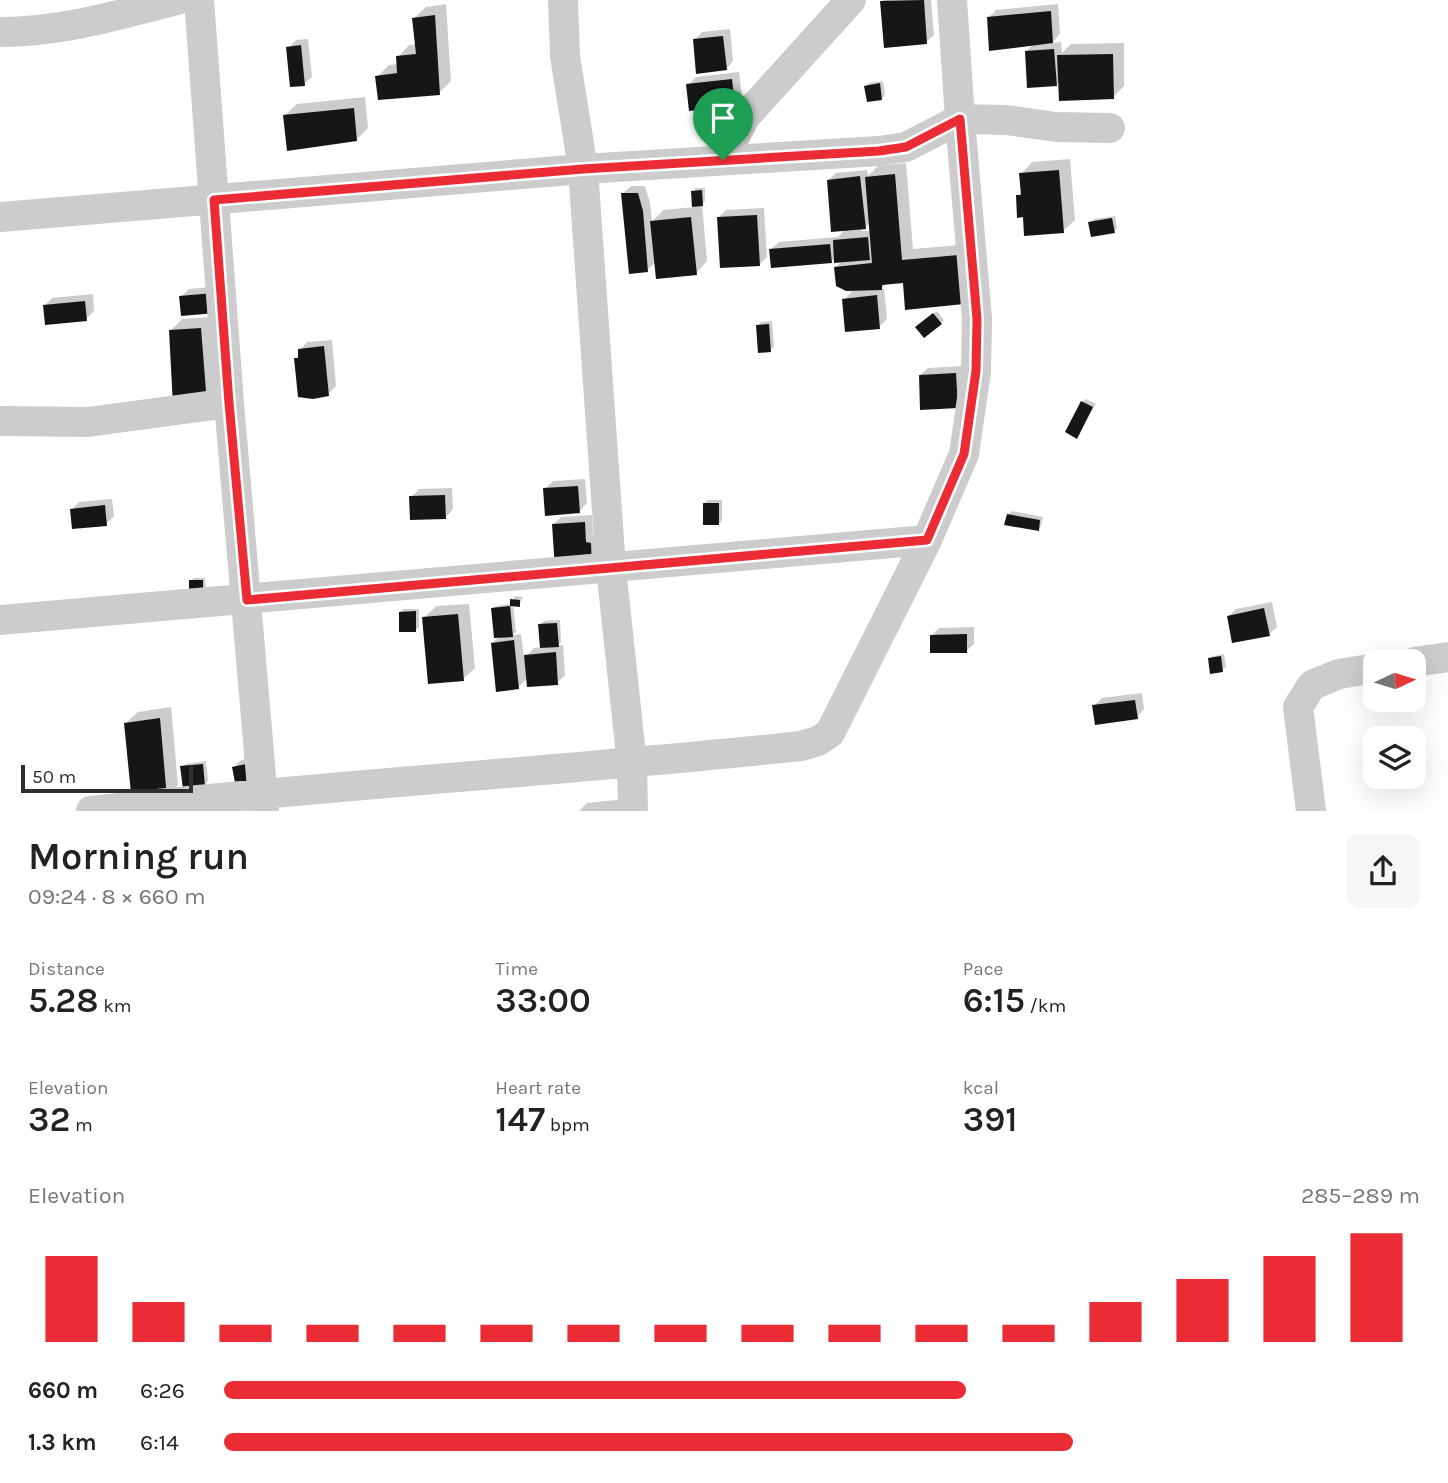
<!DOCTYPE html>
<html lang="en">
<head>
<meta charset="utf-8">
<style>
	:root { --surface:#fff; --page:#f6f6f6; --text:#222; --muted:#767676; --accent:#ec2c35 }
	body { margin:0; font-family:Karla,sans-serif; background:var(--page); color:var(--text); height:100vh; display:flex; flex-direction:column; font-size:26px; white-space:nowrap }
	* { box-sizing:border-box; margin:0 }
	p { font-size:23px; color:var(--muted) }
	.icon { flex:none; width:38px; height:38px; fill:none; stroke:currentColor; stroke-width:2; stroke-linecap:round; stroke-linejoin:round }
	.map { position:relative; height:811px; overflow:hidden }
	.drawer { display:flex; flex-direction:column; background:var(--surface); flex:1 }
	.drawer>* { flex:none }
	.needle { width:46px; rotate:86deg }
	.fabs { position:absolute; left:1363px; top:649px; display:grid; gap:14px }
	.fabs a { display:grid; place-items:center; width:63px; height:63px; border-radius:14px; background:var(--surface); box-shadow:0 7px 28px #0002; font-size:35px }
	.scale { position:absolute; left:21px; bottom:18px; width:172px; box-sizing:border-box; padding-left:7px; border:4px solid #2f2f2f; border-top:0; font-size:19px; line-height:24px; white-space:nowrap; color:#2f2f2f; -webkit-text-stroke:5px #fff; paint-order:stroke }
	.pin { position:absolute; display:grid; place-items:center; width:60px; height:60px; color:#fff; margin:-72px -30px; border-radius:50% 50% 50% 0; rotate:-45deg; box-shadow:0 0 7px #0007 }
	.pin .icon { rotate:45deg }
	.round { display:grid; place-items:center; flex:none; width:74px; height:74px; border-radius:14px; background:var(--page) }
	.overview { display:flex; align-items:center; justify-content:space-between; height:119px; padding:0 28px }
	h1 { font-size:38px; font-weight:600; line-height:52px }
	.stats { display:grid; grid-template-columns:repeat(3,1fr); gap:10px; height:119px; padding:7px 28px }
	.stats div { display:grid; align-content:center }
	.stats b { font-size:35px; font-weight:600 }
	.stats small { font-size:19px; font-weight:400 }
	.stats p { font-size:19px }
	.chart { height:196px; padding:14px 28px }
	.chart p { display:flex; justify-content:space-between }
	.chart svg { width:100%; height:126px; margin-top:7px; stroke:var(--accent); stroke-width:6 }
	ul { padding:0 28px; list-style:none; font-size:23px }
	li { display:grid; grid-template-columns:112px 84px 1fr; align-items:center; height:52px }
	li i { height:18px; border-radius:9px; background:var(--accent) }
	.map>svg:first-child { display:block }
	.shadow { fill:#0003; fill-rule:evenodd }
	.building { fill:#161616 }
	.lines { fill:none; stroke-linecap:round; stroke-linejoin:round }
	.minor { stroke:#ccc; stroke-width:30 }
	.route-casing { stroke:#fff; stroke-width:14 }
	.route { stroke:#ec2c35; stroke-width:9 }
</style>
</head>
<body>
<div class="map">
<svg width="1448" height="811" viewBox="0 0 1448 811">
	<rect width="100%" height="100%" fill="#fff"/>
	<!-- shadow -->
	<path class="shadow" d="M884 0H931L934 35 926 42 882 1Z
		M446 4 451 81 439 93 377 77 389 65 398 64V57L409 45 417 44 414 18 426 7Z
		M1058 4 1060 34 1052 43 1061 42 1062 53 1071 44 1124 43V86L1113 97 1060 81 1056 85 1026 51 1034 44 989 17 996 10Z
		M730 29 733 61 726 69 695 40 702 32Z
		M308 39 312 77 304 84 288 48 296 40Z
		M739 72 742 97 734 104 688 85 696 77Z
		M883 81 885 95 881 99 866 86 869 83Z
		M365 97 368 128 356 140 285 115 297 104Z
		M1070 159 1075 220 1063 231 1025 215 1018 196 1022 191 1021 174 1032 162Z
		M906 163 913 249 981 243 985 290 904 278 887 283 881 289H884L887 319 879 327 844 300 854 289 836 267 843 260 836 257 831 261 771 249 779 242 838 237 845 229 828 180 836 173 867 170 868 176 878 166ZM871 222V231H861Z
		M631 186H645L650 203 652 222 663 210 694 207 693 192 696 188H705V201L702 204 707 261 696 273 656 262 647 270 623 193Z
		M764 208 767 257 760 264 718 218 726 210Z
		M1115 216 1117 228 1114 231 1090 222 1094 219Z
		M221 286 223 303 181 297 189 289Z
		M93 294 94 311 86 319 44 306 52 298Z
		M937 311 944 320 941 323 921 324Z
		M212 317 217 390 206 402 170 331 182 319Z
		M772 321 774 347 770 350 758 325 761 322Z
		M332 340 336 386 328 394 296 359 300 355V350L307 342Z
		M963 366 958 406 920 375 928 368Z
		M1086 399 1096 404 1077 436 1082 402Z
		M585 479 587 503 580 511 545 489 553 481Z
		M452 488 453 509 446 517 411 497 419 489Z
		M112 499 114 516 106 524 72 509 79 502Z
		M708 500H722V520L719 524 704 504Z
		M1012 511 1043 517 1041 526 1038 529 1008 515Z
		M592 515 593 535 598 536 599 557 591 565 553 525 561 517Z
		M194 578H205L206 591 191 581Z
		M515 596 523 597 519 605H513L516 632 513 635 521 634 524 658 534 648 541 647 540 625 544 621 560 620 561 642 557 646 563 645 565 675 557 683 528 678 518 687 492 643 500 636 493 609 496 606 512 604Z
		M1272 602 1277 627 1269 634 1228 617 1236 609Z
		M469 604 475 668 463 679 424 618 436 606Z
		M404 609H419V627L416 630 400 612Z
		M974 627V644L966 651 932 635 939 628Z
		M1224 654 1226 667 1222 670 1209 659 1213 656Z
		M1142 693 1144 709 1137 717 1094 706 1102 698Z
		M171 707 178 785 166 796 126 723 138 712Z
		M258 757 263 785 234 767 241 760Z
		M206 761 208 781 205 785 182 767 186 764Z
		M645 797 646 811H579L587 803Z"/>
	<!-- building -->
	<path class="building" d="M924 0 927 44 884 48 880 1Z
		M1051 11 1053 43 989 51 987 17Z
		M435 15 440 95 378 100 375 76 397 73 396 56 416 54 412 18Z
		M723 36 727 70 696 74 693 39Z
		M301 45 305 86 290 87 286 47Z
		M1054 49 1057 86 1027 88 1025 51Z
		M1113 54 1114 99 1059 101 1057 55Z
		M732 79 735 106 689 111 686 84Z
		M880 83 882 100 867 102 864 86Z
		M354 108 357 141 287 151 283 115Z
		M1059 170 1064 233 1024 236 1023 217 1017 218 1016 195H1021L1019 173Z
		M895 174 902 260 970 254 974 303 905 310 903 283 882 285V290L846 291 836 286 834 267 872 263 865 177Z
		M860 176 866 229 831 232 827 180Z
		M702 190 703 206 692 207 691 191Z
		M621 193H638L643 211 648 272 629 274Z
		M757 215 760 266 720 268 717 217Z
		M691 217 697 275 656 279 650 221Z
		M1112 218 1115 233 1091 237 1088 222Z
		M868 237 870 260 834 263 833 240Z
		M830 244 832 263 771 268 769 249Z
		M214 293 216 313 181 316 179 296Z
		M877 295 880 329 845 332 842 299Z
		M85 301 87 321 45 325 43 305Z
		M933 313 942 324 924 338 915 327Z
		M769 324 771 352 758 353 756 325Z
		M201 328 207 404 173 406 169 330Z
		M324 346 329 396 313 399 298 397 294 358H298V349Z
		M956 373 958 408 920 410 919 375Z
		M1081 401 1093 407 1077 439 1065 432Z
		M578 486 580 513 545 516 543 488Z
		M445 495 446 519 410 520 409 496Z
		M703 503H719V525H703Z
		M105 505 107 526 72 529 70 509Z
		M1007 514 1040 520 1039 531 1004 525Z
		M585 522 586 542 591 543 592 567 555 569 552 524Z
		M189 580H203V596H189Z
		M510 599 520 600V607L510 606 513 637 494 638 491 608 510 606Z
		M1264 608 1270 636 1232 643 1227 616Z
		M416 611V632H399V612Z
		M458 614 464 681 428 684 422 617Z
		M557 623 559 647 540 648 538 624Z
		M967 634V653H930V635Z
		M514 640 519 689 496 692 491 643Z
		M556 652 558 685 527 687 524 655Z
		M1221 656 1223 672 1210 674 1208 658Z
		M1135 700 1138 719 1095 725 1092 705Z
		M160 718 167 798 132 803 124 723Z
		M251 763 257 794 238 798 232 767Z
		M203 764 205 786 183 789 180 766Z"/>
	<g class="lines">
		<!-- minor -->
		<path class="minor" d="M199 0 229 403 264 811
			M563 0 565 56 583 169 611 568 632 764 633 811
			M0 32C61 32 119 15 177 0
			M723 160 745 117 851 0
			M0 217 583 169 879 151 906 147 960 119 1007 120 1056 127 1110 128
			M0 421 88 422 229 403
			M0 620 927 540
			M1414 662 1448 657
			M91 811C327 785 565 771 801 746L818 741 830 733 927 540 964 454 976 371 977 319 960 119 952 0
			M1311 811 1298 707 1312 685 1339 674 1376 668"/>
	</g>
	<g class="lines">
		<!-- route casing -->
		<g class="route-casing">
			<path id="route" d="M960 119 977 319 976 371 964 454 927 540 247 600 229 403 214 200 583 169 879 151 906 147Z"/>
		</g>
		<!-- route -->
		<use href="#route" class="route"/>
	</g>
</svg>
<div class="fabs">
<a><svg class="needle" viewBox="-14 -14 28 28"><path d="M0-13l5 13h-10z" fill="#e53935"/><path d="M0 13l5-13h-10z" fill="#767676"/></svg></a>
<a><svg class="icon" aria-label="layers" viewBox="0 0 24 24"><path d="M12 4l9 5-9 5-9-5zM3 14l9 5 9-5"/></svg></a>
</div>
<div class="scale">50 m</div>
<div class="pin" style="left:723px;top:160px;background:#1e9e55"><svg class="icon" aria-label="arrive" viewBox="0 0 24 24"><path d="M6 21V4h12l-3 4 3 4H6"/></svg></div>
</div>
<section class="drawer">
<div class="overview"><div><h1>Morning run</h1><p>09:24 · 8 × 660 m</p></div><a class="round"><svg class="icon" aria-label="share" viewBox="0 0 24 24"><path d="M12 15V3M7 8l5-5 5 5M5 13v7h14v-7"/></svg></a></div>
<div class="stats">
<div><p>Distance</p><b>5.28<small> km</small></b></div>
<div><p>Time</p><b>33:00</b></div>
<div><p>Pace</p><b>6:15<small> /km</small></b></div>
</div>
<div class="stats">
<div><p>Elevation</p><b>32<small> m</small></b></div>
<div><p>Heart rate</p><b>147<small> bpm</small></b></div>
<div><p>kcal</p><b>391</b></div>
</div>
<div class="chart"><p><span>Elevation</span>285–289 m</p>
<svg viewBox="0 0 160 44" preserveAspectRatio="none"><path d="M5 44V14M15 44V30M25 44V38M35 44V38M45 44V38M55 44V38M65 44V38M75 44V38M85 44V38M95 44V38M105 44V38M115 44V38M125 44V30M135 44V22M145 44V14M155 44V6"/></svg>
</div>
<ul>
<li><b>660 m</b>6:26<i style="width:62%"></i></li>
<li><b>1.3 km</b>6:14<i style="width:71%"></i></li>
</ul>
</section>
</body>
</html>
